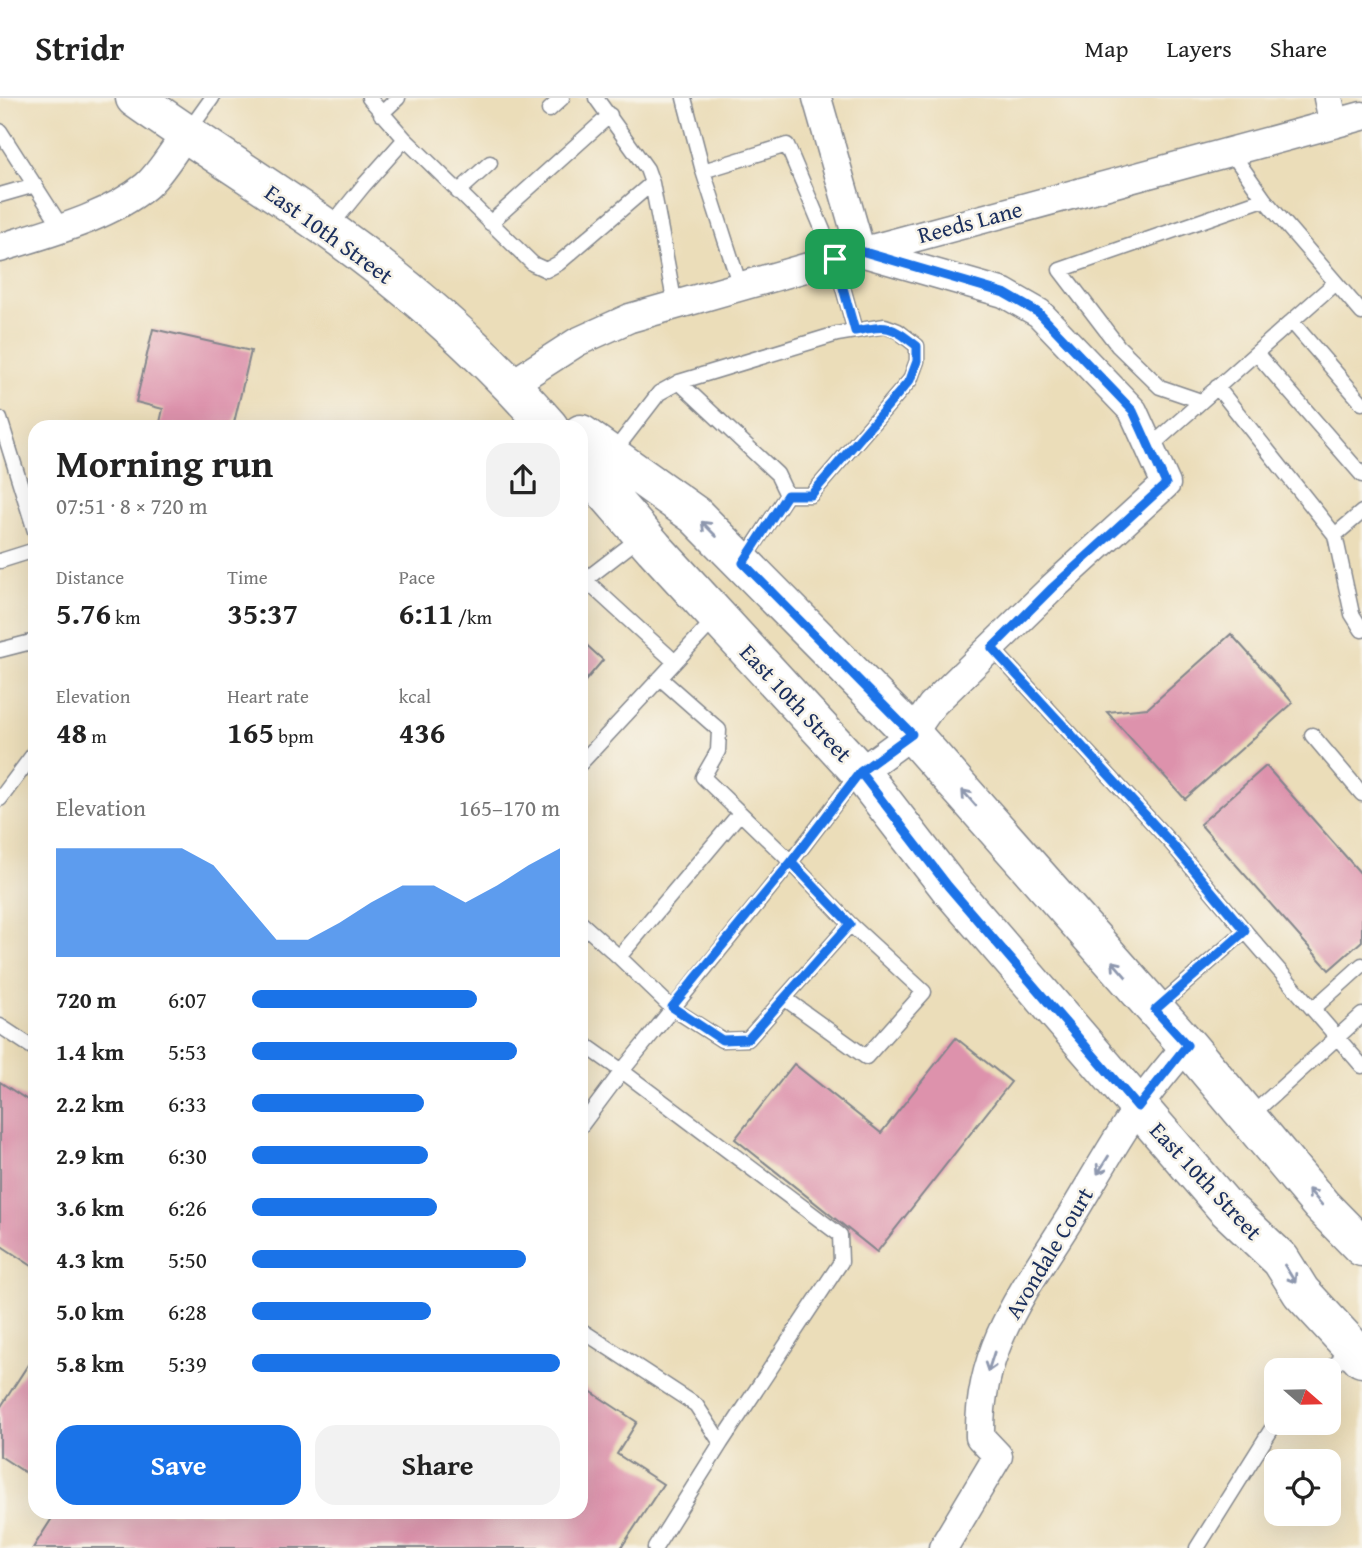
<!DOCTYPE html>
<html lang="en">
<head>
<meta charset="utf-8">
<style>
	:root { --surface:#fff; --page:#f2f2f2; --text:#222; --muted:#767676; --line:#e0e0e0; --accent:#1a73e8 }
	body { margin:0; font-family:"Gentium Book Plus",serif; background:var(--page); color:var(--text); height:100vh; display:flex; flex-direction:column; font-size:26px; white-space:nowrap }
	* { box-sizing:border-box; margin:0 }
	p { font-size:23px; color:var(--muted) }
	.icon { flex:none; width:38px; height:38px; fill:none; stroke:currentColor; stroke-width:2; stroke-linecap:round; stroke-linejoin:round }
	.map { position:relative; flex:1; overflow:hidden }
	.details { position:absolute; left:28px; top:322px; width:560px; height:1099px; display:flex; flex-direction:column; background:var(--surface); border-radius:21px; box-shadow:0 7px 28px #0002 }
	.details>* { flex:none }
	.needle { width:46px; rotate:110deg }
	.buttons { position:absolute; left:1264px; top:1260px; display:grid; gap:14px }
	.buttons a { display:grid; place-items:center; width:77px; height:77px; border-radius:14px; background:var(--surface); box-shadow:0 7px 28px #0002; font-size:35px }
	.pin { position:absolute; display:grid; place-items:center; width:60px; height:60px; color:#fff; margin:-30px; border-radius:14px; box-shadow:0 4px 10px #0006 }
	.round { display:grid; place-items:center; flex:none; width:74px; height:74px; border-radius:21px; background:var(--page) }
	.headline { display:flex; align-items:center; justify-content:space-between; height:119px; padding:0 28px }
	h1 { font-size:38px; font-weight:700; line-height:52px }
	.metrics { display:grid; grid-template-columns:repeat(3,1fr); gap:10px; height:119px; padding:7px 28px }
	.metrics div { display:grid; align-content:center }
	.metrics b { font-size:30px; font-weight:700 }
	.metrics small { font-size:19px; font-weight:400 }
	.metrics p { font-size:19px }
	.chart { height:196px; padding:14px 28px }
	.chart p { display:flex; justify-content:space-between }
	.chart svg { width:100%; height:126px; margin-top:7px; fill:var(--accent); opacity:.7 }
	.action { display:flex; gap:14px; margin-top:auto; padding:14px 28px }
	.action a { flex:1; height:80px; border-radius:21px; background:var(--accent); color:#fff; font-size:28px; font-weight:700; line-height:80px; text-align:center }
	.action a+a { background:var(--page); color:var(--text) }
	ul { padding:0 28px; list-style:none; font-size:23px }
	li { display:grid; grid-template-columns:112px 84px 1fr; align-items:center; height:52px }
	li i { height:18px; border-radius:9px; background:var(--accent) }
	header { display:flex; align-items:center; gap:42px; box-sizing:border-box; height:98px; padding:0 35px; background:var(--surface); border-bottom:2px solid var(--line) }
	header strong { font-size:33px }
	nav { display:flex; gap:38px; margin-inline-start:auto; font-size:24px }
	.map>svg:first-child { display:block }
	.building { fill:#dd92ac }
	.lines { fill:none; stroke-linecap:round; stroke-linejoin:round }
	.lane-casing { stroke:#83868c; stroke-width:17 }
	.street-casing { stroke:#83868c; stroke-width:31 }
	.primary-casing { stroke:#83868c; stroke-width:41 }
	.lane { stroke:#fff; stroke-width:14 }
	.street { stroke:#fff; stroke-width:28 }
	.primary { stroke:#fff; stroke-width:38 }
	.oneway { stroke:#8d97ae }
	.route-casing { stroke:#fff; stroke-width:14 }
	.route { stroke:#1a73e8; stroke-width:9 }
	.labels { text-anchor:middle; stroke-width:5; stroke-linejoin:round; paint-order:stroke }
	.street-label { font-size:23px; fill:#1b2f5e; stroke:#f7f3e8 }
</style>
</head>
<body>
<header>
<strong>Stridr</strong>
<nav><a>Map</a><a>Layers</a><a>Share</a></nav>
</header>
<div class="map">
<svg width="1362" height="1450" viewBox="0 0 1362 1450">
	<rect width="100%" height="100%" fill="#f7f3e8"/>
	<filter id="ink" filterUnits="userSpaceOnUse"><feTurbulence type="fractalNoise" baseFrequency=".0143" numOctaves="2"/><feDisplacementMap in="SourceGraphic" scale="14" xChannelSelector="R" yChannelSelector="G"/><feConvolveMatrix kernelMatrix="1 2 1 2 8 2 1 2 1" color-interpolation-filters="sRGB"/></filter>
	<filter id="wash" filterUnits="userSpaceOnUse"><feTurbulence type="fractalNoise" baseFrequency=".00686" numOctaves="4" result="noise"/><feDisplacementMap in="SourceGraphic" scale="28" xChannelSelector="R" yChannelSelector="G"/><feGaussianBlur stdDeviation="1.57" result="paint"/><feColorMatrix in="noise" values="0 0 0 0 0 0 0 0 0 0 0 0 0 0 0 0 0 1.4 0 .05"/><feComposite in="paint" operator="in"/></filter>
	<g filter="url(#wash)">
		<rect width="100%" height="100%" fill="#ebddb9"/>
		<g id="blocks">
			<!-- building -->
			<path class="building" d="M153 231 251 253 233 329H159L163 311 136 304Z
				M1231 536 1293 605 1185 701 1107 614 1148 610Z
				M581 542 603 562 581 588Z
				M1266 668 1362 777V843L1329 872 1200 726Z
				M956 940 1011 984 877 1154 735 1041 794 966 881 1035Z
				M0 984 35 1007V1170L0 1147Z
				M35 1256V1381L0 1358V1310Z
				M581 1287 637 1324 617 1356 663 1386 621 1450H33L56 1414H581Z"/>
		</g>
	</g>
	<g filter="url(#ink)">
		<use href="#blocks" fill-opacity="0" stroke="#83868c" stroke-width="2"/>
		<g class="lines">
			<!-- lane casing -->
			<g class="lane-casing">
				<path id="lane" d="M369 0 405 41
					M596 0 647 71 652 85
					M684 0 703 73
					M549 12 562 0
					M381 16 398 0
					M0 33 62 130
					M187 35 212 0
					M1231 54 1264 101
					M458 94 490 65
					M0 97 35 87
					M490 125 610 17
					M329 130 364 87 405 41 533 166 546 172 559 165 652 85 675 207
					M740 188 703 73 787 47 835 161 855 233
					M1292 224 1362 305
					M1256 255 1362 377
					M679 284 837 236 885 228 898 233 917 248V263L910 282 811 397H787
					M1217 289 1335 437 1352 516 1362 532
					M1201 303 1160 289 1118 248 1060 172 1264 101 1362 215
					M0 321 35 433
					M1150 349 1335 185
					M612 356 659 295 679 284 777 376 787 397 743 464
					M1335 437 1362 414
					M0 463 35 452
					M581 478 675 564
					M585 482 642 438
					M992 550 1172 746 1245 833 1156 911
					M0 552 35 543
					M660 580 719 632 718 653 703 679 791 764 858 676
					M1312 637 1362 696
					M581 665 716 520
					M0 701 35 654
					M581 825 619 859 740 715
					M1245 833 1362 968
					M784 900 866 959 924 894 850 826
					M1313 911 1362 867
					M0 928 35 951
					M581 944 622 973 791 764 850 826 748 941 722 942 672 910 619 859
					M1249 1019 1362 917
					M581 1028 622 973 840 1137 841 1164 721 1345
					M581 1232 696 1307 721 1345 655 1450
					M1328 1272 1354 1251
					M1197 1450 1276 1324"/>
			</g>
			<!-- street casing -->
			<g class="street-casing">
				<path id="street" d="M817 0 861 154 1004 195 1039 215 1133 313 1166 386 1052 490 932 607 912 636 860 674
					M1328 0 1334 26
					M0 150C47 135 107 120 146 88 161 75 173 53 186 36
					M512 286 577 244 630 220 861 154 1362 18
					M943 1450 998 1358 980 1339C978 1249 1025 1192 1070 1120 1092 1084 1113 1046 1137 1011 1152 988 1170 968 1187 947"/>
			</g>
			<!-- primary casing -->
			<g class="primary-casing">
				<path id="primary" d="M135 0C198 45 264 86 328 131 408 188 484 254 549 329
					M581 336 695 417 912 636 1187 947 1321 1107 1362 1149
					M581 366 654 450 860 674 948 788 1226 1110 1281 1162 1301 1194 1362 1260"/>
			</g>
			<!-- lane -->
			<use href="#lane" class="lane"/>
			<!-- street -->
			<use href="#street" class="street"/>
			<!-- primary -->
			<use href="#primary" class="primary"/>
		</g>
		<!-- one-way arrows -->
		<defs><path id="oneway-shaft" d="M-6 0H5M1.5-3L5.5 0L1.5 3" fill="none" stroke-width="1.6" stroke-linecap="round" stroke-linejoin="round" transform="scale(1.75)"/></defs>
		<g class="oneway">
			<use href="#oneway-shaft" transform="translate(709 431) rotate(-135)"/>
			<use href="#oneway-shaft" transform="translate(969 700) rotate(-131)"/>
			<use href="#oneway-shaft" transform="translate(1119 871) rotate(-131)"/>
			<use href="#oneway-shaft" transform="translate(1103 1067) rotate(122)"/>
			<use href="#oneway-shaft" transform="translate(1315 1099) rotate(-131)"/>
			<use href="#oneway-shaft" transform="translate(1290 1176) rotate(58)"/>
			<use href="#oneway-shaft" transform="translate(991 1264) rotate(108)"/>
		</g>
	</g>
	<g class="lines" filter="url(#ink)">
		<!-- route casing -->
		<g class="route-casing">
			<path id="route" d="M835 161 855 233C889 227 890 227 917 248V263L910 282 811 397H787L743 465 912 636 860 674 791 764 672 909 722 942 748 941 850 826 791 764 860 674 948 788 1138 1009 1187 947 1155 912 1245 833 1172 746 992 550 1052 490 1166 386 1133 313 1039 215 1004 195 861 153 835 161"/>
		</g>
		<!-- route -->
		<use href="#route" class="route"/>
	</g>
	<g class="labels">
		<!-- street labels -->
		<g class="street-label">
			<text transform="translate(970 124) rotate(-15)" y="8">Reeds Lane</text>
			<text transform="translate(329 136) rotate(36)" y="8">East 10th Street</text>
			<text transform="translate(796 605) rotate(47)" y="8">East 10th Street</text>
			<text transform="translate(1206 1083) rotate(47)" y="8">East 10th Street</text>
			<text transform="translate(1049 1155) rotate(-59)" y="8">Avondale Court</text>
		</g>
	</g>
</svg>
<div class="buttons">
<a><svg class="needle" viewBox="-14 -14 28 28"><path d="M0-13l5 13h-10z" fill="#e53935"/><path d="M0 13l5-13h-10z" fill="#767676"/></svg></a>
<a><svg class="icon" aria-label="locate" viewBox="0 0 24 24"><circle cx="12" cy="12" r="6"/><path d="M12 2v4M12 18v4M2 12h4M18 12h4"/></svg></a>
</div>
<div class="pin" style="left:835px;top:161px;background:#1e9e55"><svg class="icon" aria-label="arrive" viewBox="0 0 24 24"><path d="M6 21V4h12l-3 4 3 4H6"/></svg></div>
<section class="details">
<div class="headline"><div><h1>Morning run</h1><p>07:51 · 8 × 720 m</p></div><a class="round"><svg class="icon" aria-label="share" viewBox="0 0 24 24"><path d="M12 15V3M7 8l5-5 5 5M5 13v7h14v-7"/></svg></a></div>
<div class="metrics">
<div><p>Distance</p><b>5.76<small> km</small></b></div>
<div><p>Time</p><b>35:37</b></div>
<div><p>Pace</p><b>6:11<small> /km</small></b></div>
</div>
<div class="metrics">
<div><p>Elevation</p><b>48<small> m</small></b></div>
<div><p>Heart rate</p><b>165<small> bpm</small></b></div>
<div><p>kcal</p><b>436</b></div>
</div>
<div class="chart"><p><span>Elevation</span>165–170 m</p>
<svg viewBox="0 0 160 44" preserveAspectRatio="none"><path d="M0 44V6L10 6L20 6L30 6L40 6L50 12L60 25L70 38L80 38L90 32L100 25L110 19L120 19L130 25L140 19L150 12L160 6V44z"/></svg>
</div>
<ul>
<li><b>720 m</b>6:07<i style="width:73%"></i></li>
<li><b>1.4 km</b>5:53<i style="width:86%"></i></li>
<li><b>2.2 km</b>6:33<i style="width:56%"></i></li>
<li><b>2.9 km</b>6:30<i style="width:57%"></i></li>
<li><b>3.6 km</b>6:26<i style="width:60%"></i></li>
<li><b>4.3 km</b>5:50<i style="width:89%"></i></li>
<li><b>5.0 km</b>6:28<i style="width:58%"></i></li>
<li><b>5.8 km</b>5:39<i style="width:100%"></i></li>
</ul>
<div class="action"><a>Save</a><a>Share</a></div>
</section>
</div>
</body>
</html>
